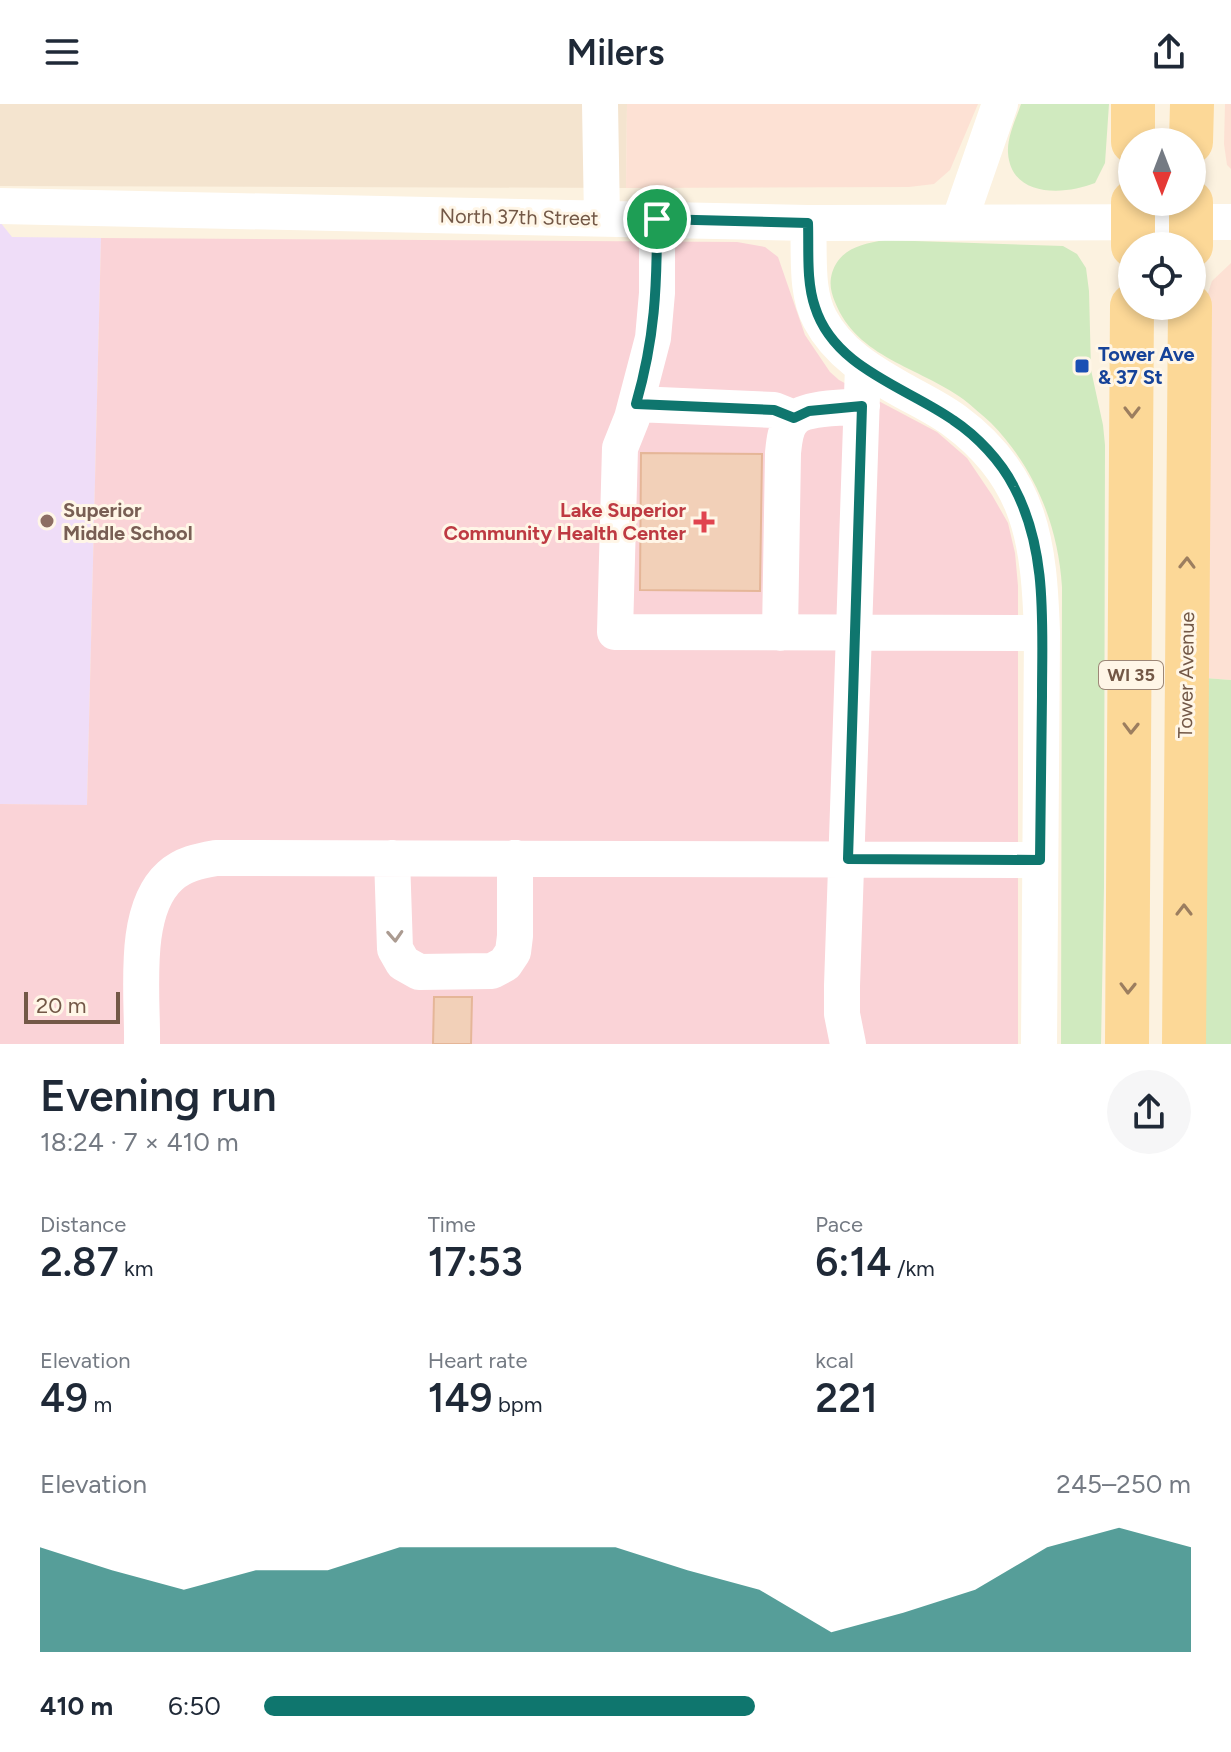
<!DOCTYPE html>
<html lang="en">
<head>
<meta charset="utf-8">
<style>
	:root { --surface:#fff; --page:#f6f6f7; --text:#1f2937; --muted:#747a83; --accent:#0f766e }
	body { margin:0; font-family:Figtree,sans-serif; background:var(--page); color:var(--text); height:100vh; display:flex; flex-direction:column; font-size:30px; white-space:nowrap }
	* { box-sizing:border-box; margin:0 }
	p { font-size:26px; color:var(--muted) }
	.icon { flex:none; width:44px; height:44px; fill:none; stroke:currentColor; stroke-width:2; stroke-linecap:round; stroke-linejoin:round }
	.map { position:relative; height:940px; overflow:hidden }
	.sheet { display:flex; flex-direction:column; background:var(--surface); flex:1 }
	.sheet>* { flex:none }
	.needle { width:52px; rotate:180deg }
	.fabs { position:absolute; left:1118px; top:24px; display:grid; gap:16px }
	.fabs a { display:grid; place-items:center; width:88px; height:88px; border-radius:50%; background:var(--surface); box-shadow:0 4px 12px #0003; font-size:40px }
	.scale { position:absolute; left:24px; bottom:20px; width:96px; box-sizing:border-box; padding-left:8px; border:4px solid #735847; border-top:0; font-size:22px; line-height:28px; white-space:nowrap; color:#735847; -webkit-text-stroke:6px #fff6e7; paint-order:stroke }
	.pin { position:absolute; display:grid; place-items:center; width:68px; height:68px; color:#fff; margin:-34px; border:4px solid #fff; border-radius:50%; box-shadow:0 2px 8px #0007 }
	.round { display:grid; place-items:center; flex:none; width:84px; height:84px; border-radius:42px; background:var(--page) }
	.overview { display:flex; align-items:center; justify-content:space-between; height:136px; padding:0 40px }
	h1 { font-size:44px; font-weight:600; line-height:60px }
	.stats { display:grid; grid-template-columns:repeat(3,1fr); gap:12px; height:136px; padding:8px 40px }
	.stats div { display:grid; align-content:center }
	.stats b { font-size:40px; font-weight:600 }
	.stats small { font-size:22px; font-weight:400 }
	.stats p { font-size:22px }
	.chart { height:224px; padding:16px 40px }
	.chart p { display:flex; justify-content:space-between }
	.chart svg { width:100%; height:144px; margin-top:8px; fill:var(--accent); opacity:.7 }
	ul { padding:0 40px; list-style:none; font-size:26px }
	li { display:grid; grid-template-columns:128px 96px 1fr; align-items:center; height:60px }
	li i { height:20px; border-radius:10px; background:var(--accent) }
	header { display:flex; justify-content:space-between; align-items:center; height:104px; padding:0 40px; background:var(--surface); font-size:36px; font-weight:600 }
	.map>svg:first-child { display:block }
	.residential { fill:#f4e4cf }
	.commercial { fill:#fde1d4 }
	.education { fill:#efddf8 }
	.medical { fill:#fad3d7 }
	.green { fill:#d0eabf }
	.building { fill:#f2d0b8; stroke:#e5b698; stroke-width:2 }
	.lines { fill:none; stroke-linecap:round; stroke-linejoin:round }
	.minor { stroke:#fff; stroke-width:36 }
	.major { stroke:#fcd897; stroke-width:44 }
	.oneway { stroke:#9c7e5f }
	.oneway2 { stroke:#ab9b91 }
	.route-casing { stroke:#fff; stroke-width:16 }
	.route { stroke:#0f766e; stroke-width:10 }
	.transit-dot { fill:#1a4fb4; stroke:#fff6e7; stroke-width:3 }
	.education-dot { fill:#8d6e63; stroke:#fff6e7; stroke-width:3 }
	.health-dot { fill:#e0444e; stroke:#fff6e7; stroke-width:3 }
	.labels { text-anchor:middle; stroke-width:6; stroke-linejoin:round; paint-order:stroke }
	.shield { fill:#fff6e7; stroke:#9d8777; stroke-width:2 }
	.shield-label { font-size:18px; font-weight:bold; fill:#735847 }
	.street-label { font-size:20px; fill:#735847; stroke:#fff6e7 }
	.transit-label { font-size:20px; font-weight:bold; fill:#164399; stroke:#fff6e7; text-anchor:start }
	.education-label { font-size:20px; font-weight:bold; fill:#785e54; stroke:#fff6e7; text-anchor:start }
	.health-label { font-size:20px; font-weight:bold; fill:#be3a42; stroke:#fff6e7; text-anchor:end }
</style>
</head>
<body>
<header><svg class="icon" aria-label="menu" viewBox="0 0 24 24"><path d="M4 6h16M4 12h16M4 18h16"/></svg>Milers<svg class="icon" aria-label="share" viewBox="0 0 24 24"><path d="M12 15V3M7 8l5-5 5 5M5 13v7h14v-7"/></svg></header>
<div class="map">
<svg width="1231" height="940" viewBox="0 0 1231 940">
	<rect width="100%" height="100%" fill="#fcf2e0"/>
	<!-- residential -->
	<path class="residential" d="M0 0H627L626 84 0 82Z"/>
	<!-- commercial -->
	<path class="commercial" d="M627 0H978L950 66 934 80 909 83 626 84Z
		M1225 0H1231V65L1227 61 1224 40Z
		M1231 159V576L1205 574 1207 192 1212 177Z"/>
	<!-- education -->
	<path class="education" d="M0 118 12 133 101 134 87 702 0 700Z"/>
	<!-- medical -->
	<path class="medical" d="M101 134 737 138 765 143 778 153 805 231 830 268 839 276 937 328 967 354 992 391 1008 419 1015 449 1018 482V940H0V700L87 701Z"/>
	<!-- green -->
	<path class="green" d="M1021 0H1109L1105 59 1095 79C1065 91 1011 94 1008 49 1007 33 1016 15 1021 0Z
		M885 136 1063 142 1077 150 1086 164 1089 187 1091 266 1103 321 1105 341 1104 783 1101 940H1061L1062 483C1058 421 1035 364 991 319 982 311 972 302 963 295 919 263 857 254 835 198 831 188 829 180 832 169 840 144 862 140 885 136Z
		M1205 574 1231 576V940H1203Z"/>
	<!-- building -->
	<path class="building" d="M641 349 762 350 760 487 640 486Z
		M434 893H472L471 940H433Z"/>
	<g class="lines">
		<!-- minor -->
		<path class="minor" d="M600 0 602 114
			M0 102 808 119 1231 118
			M657 115V189L653 234 632 314 620 344 615 528 1042 529
			M959 118 1000 0
			M808 119C810 150 805 187 820 215 838 249 870 268 902 286 920 296 939 305 955 317 1032 374 1039 440 1042 529L1039 940
			M636 300 774 306 794 314
			M780 529 783 349C784 339 785 325 792 317 802 303 845 304 862 302
			M392 754 395 845 403 859 419 868 492 867 505 860 513 848 515 832V754
			M142 940C143 892 131 807 170 772 183 760 199 757 216 754L1040 756
			M848 940 842 910V882L863 262"/>
		<!-- major -->
		<path class="major" d="M1133 0V38
			M1191 38 1192 0
			M1133 142V98
			M1191 142V98
			M1127 940 1132 202
			M1184 940 1190 202"/>
	</g>
	<!-- one-way arrows -->
	<defs><path id="oneway-chevron" d="M-2-3.5L2.5 0L-2 3.5" fill="none" stroke-width="1.6" stroke-linecap="round" stroke-linejoin="round" transform="scale(2)"/></defs>
	<g class="oneway">
		<use href="#oneway-chevron" transform="translate(1132 308) rotate(90)"/>
		<use href="#oneway-chevron" transform="translate(1187 459) rotate(-89)"/>
		<use href="#oneway-chevron" transform="translate(1131 624) rotate(91)"/>
		<use href="#oneway-chevron" transform="translate(1184 806) rotate(-90)"/>
		<use href="#oneway-chevron" transform="translate(1128 884) rotate(91)"/>
	</g>
	<use class="oneway2" href="#oneway-chevron" transform="translate(395 832) rotate(87)"/>
	<g class="lines">
		<!-- route casing -->
		<g class="route-casing">
			<path id="route" d="M657 115 808 119C809 146 806 177 815 203 834 264 906 283 953 316 977 332 1001 357 1014 383 1048 447 1042 521 1042 592 1041 646 1041 701 1040 756L848 755 862 302 809 307 794 314 774 306 636 300C655 234 657 184 657 115Z"/>
		</g>
		<!-- route -->
		<use href="#route" class="route"/>
	</g>
	<!-- markers -->
	<rect class="transit-dot" x="1074" y="254" width="16" height="16" rx="4"/>
	<circle class="education-dot" cx="47" cy="417" r="8"/>
	<path class="health-dot" d="M700 406h8v8h8v8h-8v8h-8v-8h-8v-8h8z"/>
	<g class="labels">
		<!-- shield labels -->
		<rect class="shield" x="1099" y="557" width="64" height="28" rx="6"/>
		<g class="shield-label">
			<text x="1131" y="577">WI 35</text>
		</g>
		<!-- street labels -->
		<g class="street-label">
			<text transform="translate(519 113) rotate(1)" y="7">North 37th Street</text>
			<text transform="translate(1186 571) rotate(-89)" y="7">Tower Avenue</text>
		</g>
		<!-- transit labels -->
		<g class="transit-label">
			<text x="1098" y="257">Tower Ave<tspan x="1098" dy="23">&amp; 37 St</tspan></text>
		</g>
		<!-- education labels -->
		<g class="education-label">
			<text x="63" y="413">Superior<tspan x="63" dy="23">Middle School</tspan></text>
		</g>
		<!-- health labels -->
		<g class="health-label">
			<text x="686" y="413">Lake Superior<tspan x="686" dy="23">Community Health Center</tspan></text>
		</g>
	</g>
</svg>
<div class="fabs">
<a><svg class="needle" viewBox="-14 -14 28 28"><path d="M0-13l5 13h-10z" fill="#e53935"/><path d="M0 13l5-13h-10z" fill="#747a83"/></svg></a>
<a><svg class="icon" aria-label="locate" viewBox="0 0 24 24"><circle cx="12" cy="12" r="6"/><path d="M12 2v4M12 18v4M2 12h4M18 12h4"/></svg></a>
</div>
<div class="scale">20 m</div>
<div class="pin" style="left:657px;top:115px;background:#1e9e55"><svg class="icon" aria-label="arrive" viewBox="0 0 24 24"><path d="M6 21V4h12l-3 4 3 4H6"/></svg></div>
</div>
<section class="sheet">
<div class="overview"><div><h1>Evening run</h1><p>18:24 · 7 × 410 m</p></div><a class="round"><svg class="icon" aria-label="share" viewBox="0 0 24 24"><path d="M12 15V3M7 8l5-5 5 5M5 13v7h14v-7"/></svg></a></div>
<div class="stats">
<div><p>Distance</p><b>2.87<small> km</small></b></div>
<div><p>Time</p><b>17:53</b></div>
<div><p>Pace</p><b>6:14<small> /km</small></b></div>
</div>
<div class="stats">
<div><p>Elevation</p><b>49<small> m</small></b></div>
<div><p>Heart rate</p><b>149<small> bpm</small></b></div>
<div><p>kcal</p><b>221</b></div>
</div>
<div class="chart"><p><span>Elevation</span>245–250 m</p>
<svg viewBox="0 0 160 44" preserveAspectRatio="none"><path d="M0 44V12L10 19L20 25L30 19L40 19L50 12L60 12L70 12L80 12L90 19L100 25L110 38L120 32L130 25L140 12L150 6L160 12V44z"/></svg>
</div>
<ul>
<li><b>410 m</b>6:50<i style="width:53%"></i></li>
</ul>
</section>
</body>
</html>
